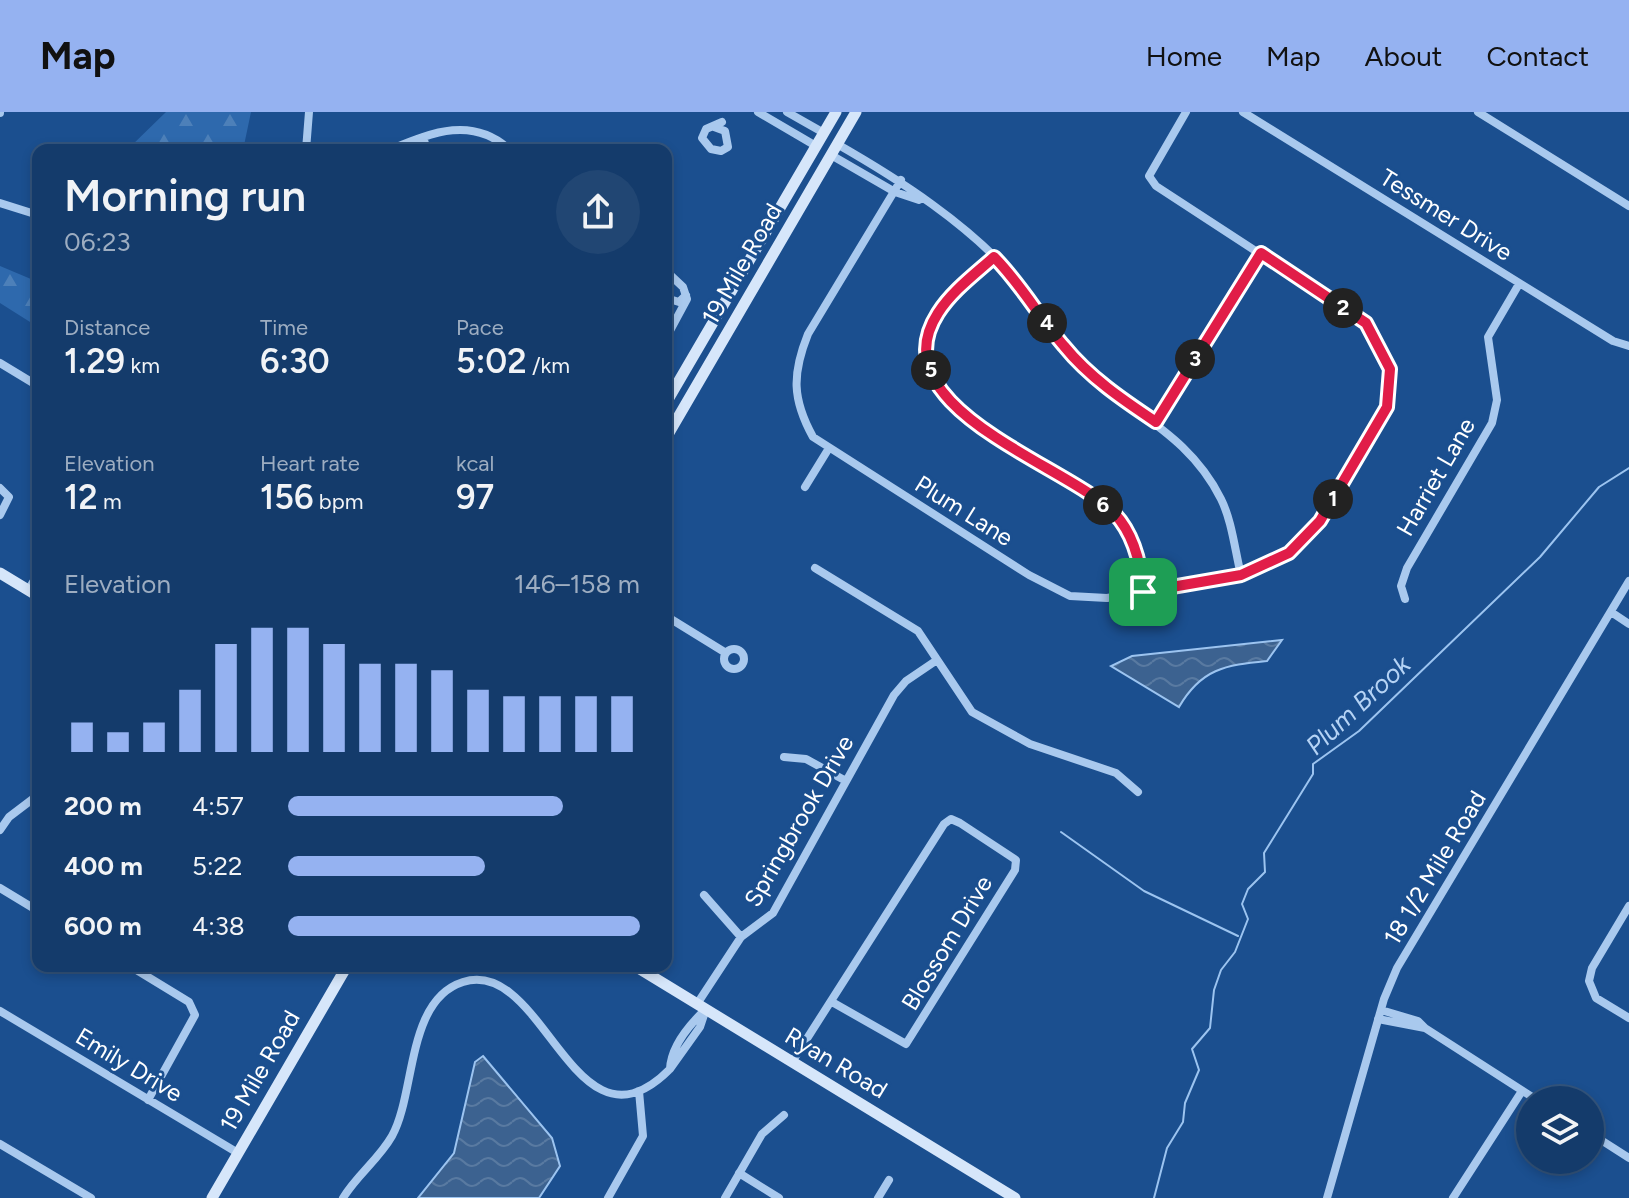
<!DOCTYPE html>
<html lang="en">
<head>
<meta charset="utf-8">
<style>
	:root { --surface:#143b6b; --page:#214673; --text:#f1f3f6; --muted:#9dadc1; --line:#33557e; --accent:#95b2f1 }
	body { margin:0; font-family:Figtree,sans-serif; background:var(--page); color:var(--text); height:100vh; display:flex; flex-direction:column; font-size:30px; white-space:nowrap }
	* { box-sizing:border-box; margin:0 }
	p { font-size:26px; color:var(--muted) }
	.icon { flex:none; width:44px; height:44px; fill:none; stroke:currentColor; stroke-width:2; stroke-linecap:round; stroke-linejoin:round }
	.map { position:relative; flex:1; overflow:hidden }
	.details { position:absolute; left:32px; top:32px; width:640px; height:828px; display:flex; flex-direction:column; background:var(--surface); border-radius:16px; box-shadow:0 4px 12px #0003,0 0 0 2px var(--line) }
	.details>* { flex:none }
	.buttons { position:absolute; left:1516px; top:974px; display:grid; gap:16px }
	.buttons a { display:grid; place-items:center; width:88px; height:88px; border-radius:50%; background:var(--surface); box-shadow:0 4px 12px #0003,0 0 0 2px var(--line); font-size:40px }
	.pin { position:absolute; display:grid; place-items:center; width:68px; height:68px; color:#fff; margin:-34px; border-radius:16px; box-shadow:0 4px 12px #0006 }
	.km { position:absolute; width:40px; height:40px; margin:-20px; border-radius:50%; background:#222; color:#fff; font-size:22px; line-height:40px; text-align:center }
	.round { display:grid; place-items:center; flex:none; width:84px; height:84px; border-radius:42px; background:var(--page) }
	.headline { display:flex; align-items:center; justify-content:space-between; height:136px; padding:0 32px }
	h1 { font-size:44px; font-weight:600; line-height:60px }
	.stats { display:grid; grid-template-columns:repeat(3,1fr); gap:12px; height:136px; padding:8px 32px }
	.stats div { display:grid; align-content:center }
	.stats b { font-size:34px; font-weight:600 }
	.stats small { font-size:22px; font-weight:400 }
	.stats p { font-size:22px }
	.chart { height:224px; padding:16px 32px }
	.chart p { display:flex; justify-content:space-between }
	.chart svg { width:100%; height:144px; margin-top:8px; stroke:var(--accent); stroke-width:6 }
	ul { padding:0 32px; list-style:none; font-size:26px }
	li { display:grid; grid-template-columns:128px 96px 1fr; align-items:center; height:60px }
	li i { height:20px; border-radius:10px; background:var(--accent) }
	header { display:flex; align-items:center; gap:48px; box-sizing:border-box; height:112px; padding:0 40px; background:var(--accent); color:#111 }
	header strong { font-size:38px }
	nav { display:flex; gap:44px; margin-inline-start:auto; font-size:28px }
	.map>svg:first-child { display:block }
	.forest { fill:url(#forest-firs) }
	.water { fill:url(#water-waves); stroke:#9cc4f0; stroke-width:2 }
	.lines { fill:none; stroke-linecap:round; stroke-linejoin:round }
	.stream { stroke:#9cc4f0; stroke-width:2 }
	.minor { stroke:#a9c9ee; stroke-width:8 }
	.secondary { stroke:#d6e6fa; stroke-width:11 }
	.route-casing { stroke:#fff; stroke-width:16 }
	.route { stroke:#e11d48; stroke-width:10 }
	.labels { text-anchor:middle; stroke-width:6; stroke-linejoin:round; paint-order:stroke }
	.street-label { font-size:24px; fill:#fff; stroke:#1b4f8f }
	.water-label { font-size:26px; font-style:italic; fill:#b5d3f5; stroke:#1b4f8f }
</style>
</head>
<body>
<header>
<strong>Map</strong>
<nav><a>Home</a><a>Map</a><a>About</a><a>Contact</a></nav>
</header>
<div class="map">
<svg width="1629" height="1086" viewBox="0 0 1629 1086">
	<defs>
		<pattern id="forest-firs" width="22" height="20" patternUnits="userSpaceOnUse" patternTransform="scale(2)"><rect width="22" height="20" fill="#2e69ad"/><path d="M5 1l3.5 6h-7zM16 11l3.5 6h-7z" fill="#4d80b9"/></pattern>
		<pattern id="water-waves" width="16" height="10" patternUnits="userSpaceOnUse" patternTransform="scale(2)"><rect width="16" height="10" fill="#3c6290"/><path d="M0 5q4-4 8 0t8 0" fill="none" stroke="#597aa1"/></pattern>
	</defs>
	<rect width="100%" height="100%" fill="#1b4f8f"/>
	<!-- forest -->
	<path class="forest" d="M166 0H251L243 38H127Z
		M0 154 38 170V215L0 191Z"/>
	<!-- water -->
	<path class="water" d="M1282 528 1267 549C1225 553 1201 557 1179 595L1111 554 1132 544Z
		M483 944 552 1026 560 1054 539 1086H418L454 1041 475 950Z"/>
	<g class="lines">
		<!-- stream -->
		<path class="stream" d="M1061 720 1144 779 1238 824
			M1154 1086 1167 1036 1183 1010 1185 991 1199 958 1192 937 1210 916 1214 878 1221 858 1235 840 1248 807 1242 792 1248 777 1265 760 1264 741 1313 662V652L1359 619 1540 445 1599 375 1629 356"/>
		<!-- minor -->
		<path class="minor" d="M758 0 816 34
			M787 0 824 21
			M1243 0 1613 229 1629 234
			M1478 0 1629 94
			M0 1V0
			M714 15 725 19 728 35 721 39 711 37 702 26 706 17 722 10
			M423 25 427 38
			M837 32C900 68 968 112 1016 167 1038 193 1054 224 1078 250 1127 301 1187 319 1221 387 1232 409 1235 439 1241 463
			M306 38 309 0
			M389 38C431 21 472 3 510 38
			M831 43 895 80 919 88
			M901 68 808 222C792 262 792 287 813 325L1029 463 1070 484 1107 486 1241 463 1289 441 1320 409 1387 295 1390 257 1366 211 1156 74 1149 64 1186 0
			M0 91 38 103
			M994 145C975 162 952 179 938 201 877 296 1069 353 1114 401 1133 421 1141 452 1143 480
			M666 159 683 175 687 187 666 226
			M666 186 679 190 686 183
			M0 251 38 274
			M1156 310 1261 141
			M805 375 829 336
			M0 376 9 385 0 403
			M815 456 918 519 972 600 1030 632 1116 661 1138 680
			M28 478 38 462
			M1405 487 1401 474 1407 456 1492 311 1497 288 1488 225 1519 172
			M1611 500 1629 512
			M666 504 726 541
			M724 547a10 10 0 1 1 20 0a10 10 0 1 1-20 0Z
			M784 645 806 647 846 669
			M0 718 9 705 38 683
			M0 776 38 799
			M704 783 741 825
			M1629 794 1592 856 1589 869 1596 886 1629 906
			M130 854 189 890 195 903 148 988
			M697 892 741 825 773 801 894 583 906 569 937 548
			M706 897 700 915 670 957C671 934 689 913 706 897Z
			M0 899 238 1041
			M1378 907 1425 916 1418 909 1381 898
			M1425 916 1537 988
			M792 950 944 712 951 707 960 711 1016 748 1015 758 906 932 832 890
			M1590 1021 1629 1046
			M0 1032 91 1086
			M739 1061 779 1086
			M343 1086C357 1063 379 1047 392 1024 416 981 406 888 463 870 545 844 574 1054 670 957
			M608 1086 643 1024 639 979
			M725 1086 762 1022 784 1003
			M878 1086 889 1068
			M1327 1086 1384 887 1397 856 1629 469
			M1453 1086 1522 979"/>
		<!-- secondary -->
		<path class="secondary" d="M666 291 836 0
			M666 326 856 0
			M0 461 38 484
			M635 854 1015 1086
			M212 1086 347 854"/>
	</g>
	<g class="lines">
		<!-- route casing -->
		<g class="route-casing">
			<path id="route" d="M1261 141 1366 211 1390 257 1387 295 1320 409 1289 441 1241 463 1143 480C1141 452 1133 421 1114 401 1068 353 877 296 938 201 952 179 975 162 994 145 1021 172 1039 205 1064 234 1089 265 1123 288 1156 310Z"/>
		</g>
		<!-- route -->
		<use href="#route" class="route"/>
	</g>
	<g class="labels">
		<!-- street labels -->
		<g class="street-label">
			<text transform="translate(1446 103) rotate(32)" y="8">Tessmer Drive</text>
			<text transform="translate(742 152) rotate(-60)" y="8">19 Mile Road</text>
			<text transform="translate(1436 365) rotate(-60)" y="8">Harriet Lane</text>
			<text transform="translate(964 399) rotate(32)" y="8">Plum Lane</text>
			<text transform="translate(799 709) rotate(-60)" y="8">Springbrook Drive</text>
			<text transform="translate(1435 756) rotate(-59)" y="8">18 1/2 Mile Road</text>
			<text transform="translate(947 831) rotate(-59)" y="8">Blossom Drive</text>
			<text transform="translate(836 951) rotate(31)" y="8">Ryan Road</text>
			<text transform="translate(129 953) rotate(31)" y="8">Emily Drive</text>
			<text transform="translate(260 959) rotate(-60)" y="8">19 Mile Road</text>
		</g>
		<!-- water labels -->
		<g class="water-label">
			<text transform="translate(1358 593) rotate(-43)" y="9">Plum Brook</text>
		</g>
	</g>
</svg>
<div class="buttons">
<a><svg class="icon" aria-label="layers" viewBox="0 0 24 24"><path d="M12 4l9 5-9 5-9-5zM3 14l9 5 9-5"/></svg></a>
</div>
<div class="pin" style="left:1143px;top:480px;background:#1e9e55"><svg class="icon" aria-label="arrive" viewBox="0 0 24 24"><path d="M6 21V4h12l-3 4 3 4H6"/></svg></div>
<b class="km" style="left:1333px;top:387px">1</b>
<b class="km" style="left:1343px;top:196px">2</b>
<b class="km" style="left:1195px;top:247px">3</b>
<b class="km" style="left:1047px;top:211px">4</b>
<b class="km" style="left:931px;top:258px">5</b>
<b class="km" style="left:1103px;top:393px">6</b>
<section class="details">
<div class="headline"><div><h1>Morning run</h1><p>06:23</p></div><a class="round"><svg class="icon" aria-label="share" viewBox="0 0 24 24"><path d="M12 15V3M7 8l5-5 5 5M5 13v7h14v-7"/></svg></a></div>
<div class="stats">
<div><p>Distance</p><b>1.29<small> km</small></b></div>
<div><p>Time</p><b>6:30</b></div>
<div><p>Pace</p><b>5:02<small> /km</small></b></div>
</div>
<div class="stats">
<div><p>Elevation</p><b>12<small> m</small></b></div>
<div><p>Heart rate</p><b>156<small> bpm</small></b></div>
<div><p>kcal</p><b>97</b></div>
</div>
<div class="chart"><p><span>Elevation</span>146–158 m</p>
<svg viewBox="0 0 160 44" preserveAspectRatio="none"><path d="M5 44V35M15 44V38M25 44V35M35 44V25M45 44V11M55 44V6M65 44V6M75 44V11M85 44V17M95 44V17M105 44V19M115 44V25M125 44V27M135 44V27M145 44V27M155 44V27"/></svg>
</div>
<ul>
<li><b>200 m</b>4:57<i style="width:78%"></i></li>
<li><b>400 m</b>5:22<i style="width:56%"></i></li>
<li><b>600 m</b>4:38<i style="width:100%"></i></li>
</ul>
</section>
</div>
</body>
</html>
